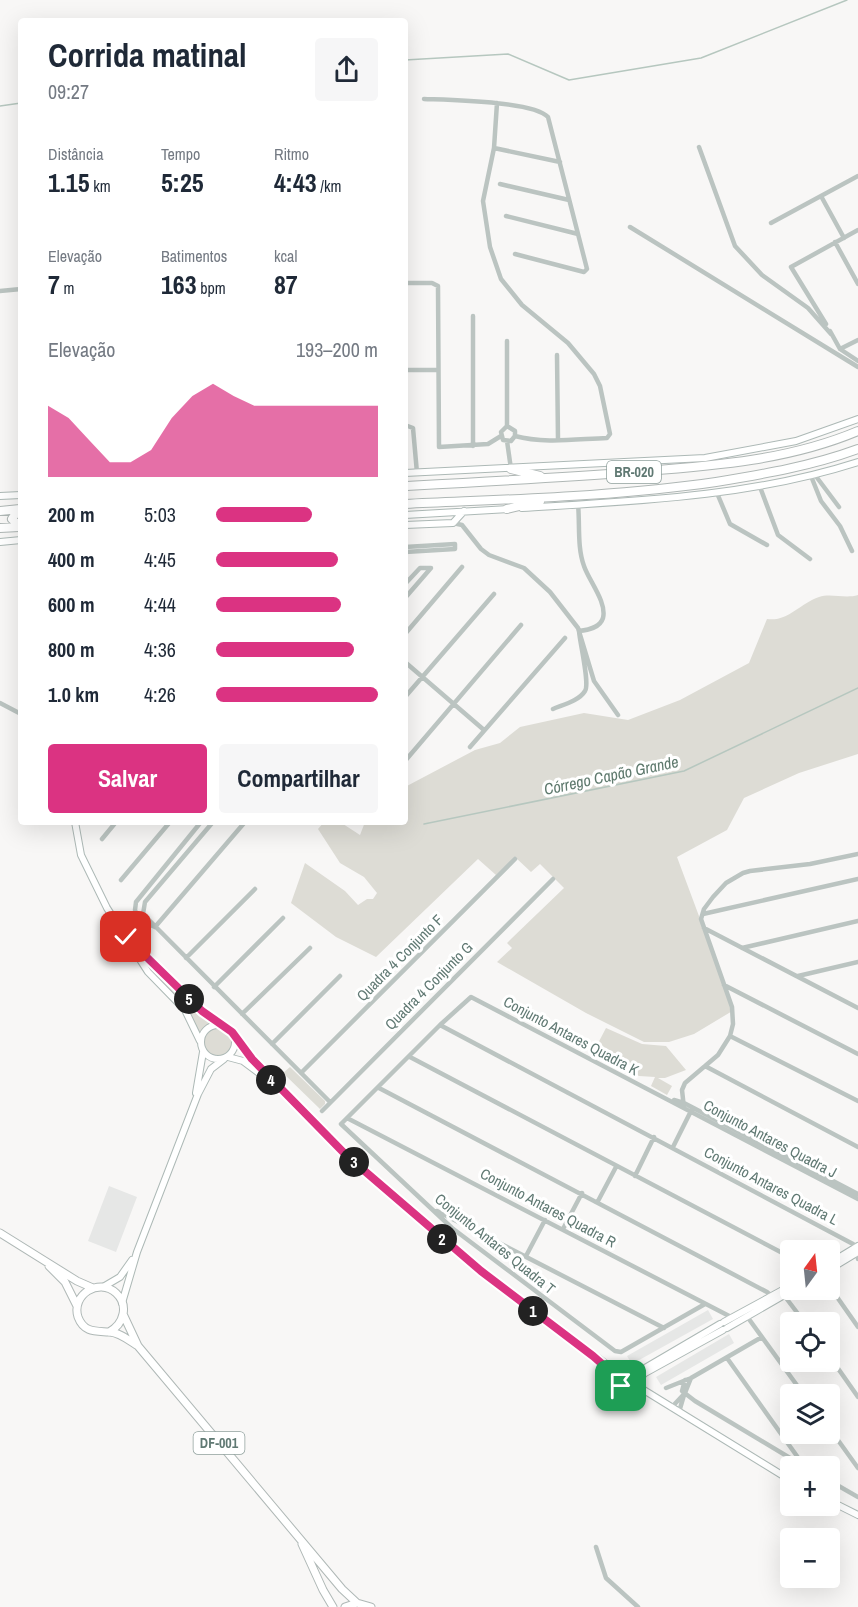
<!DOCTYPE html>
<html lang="pt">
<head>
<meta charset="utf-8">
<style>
	:root { --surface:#fff; --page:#f6f6f7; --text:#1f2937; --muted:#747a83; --accent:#db3382 }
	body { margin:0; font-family:"Archivo Narrow",sans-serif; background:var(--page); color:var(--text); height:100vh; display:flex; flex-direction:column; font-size:22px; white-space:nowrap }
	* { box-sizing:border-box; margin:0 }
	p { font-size:20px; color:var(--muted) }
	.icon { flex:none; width:33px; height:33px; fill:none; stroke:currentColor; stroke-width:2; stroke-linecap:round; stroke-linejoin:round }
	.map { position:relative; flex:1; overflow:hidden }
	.side { position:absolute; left:18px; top:18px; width:390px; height:807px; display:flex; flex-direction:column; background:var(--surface); border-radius:6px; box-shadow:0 6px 24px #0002 }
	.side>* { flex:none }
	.needle { width:39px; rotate:15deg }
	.fabs { position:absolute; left:780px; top:1240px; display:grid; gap:12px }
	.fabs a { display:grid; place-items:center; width:60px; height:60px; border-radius:6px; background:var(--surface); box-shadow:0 6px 24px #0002; font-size:30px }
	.pin { position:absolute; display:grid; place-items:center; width:51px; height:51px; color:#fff; margin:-26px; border-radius:12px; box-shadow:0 3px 9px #0006 }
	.km { position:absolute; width:30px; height:30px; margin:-15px; border-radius:50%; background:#222; color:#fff; font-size:16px; line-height:30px; text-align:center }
	.round { display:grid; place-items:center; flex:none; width:63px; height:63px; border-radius:6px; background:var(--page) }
	.head { display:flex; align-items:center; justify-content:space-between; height:102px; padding:0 30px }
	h1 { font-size:33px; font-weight:800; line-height:45px }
	.figures { display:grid; grid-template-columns:repeat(3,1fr); gap:9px; height:102px; padding:6px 30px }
	.figures div { display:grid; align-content:center }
	.figures b { font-size:26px; font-weight:800 }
	.figures small { font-size:16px; font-weight:400 }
	.figures p { font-size:16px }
	.chart { height:168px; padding:12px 30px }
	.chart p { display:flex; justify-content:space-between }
	.chart svg { width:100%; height:108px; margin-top:6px; fill:var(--accent); opacity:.7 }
	.button { display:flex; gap:12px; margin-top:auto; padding:12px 30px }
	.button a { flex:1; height:69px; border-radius:6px; background:var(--accent); color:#fff; font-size:24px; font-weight:800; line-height:69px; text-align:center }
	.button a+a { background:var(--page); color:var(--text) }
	ul { padding:0 30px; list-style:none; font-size:20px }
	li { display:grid; grid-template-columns:96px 72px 1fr; align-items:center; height:45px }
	li i { height:15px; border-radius:8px; background:var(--accent) }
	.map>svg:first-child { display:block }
	.built { fill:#e6e7e6 }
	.green { fill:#dddcd5 }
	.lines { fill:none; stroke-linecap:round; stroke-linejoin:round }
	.stream { stroke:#b6c7bf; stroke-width:1.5 }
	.secondary-casing { stroke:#adb9b6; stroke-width:8 }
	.primary-casing { stroke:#afb8b6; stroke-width:9 }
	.highway-casing { stroke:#afb7b5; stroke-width:10 }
	.street { stroke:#bbc4c1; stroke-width:4.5 }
	.secondary { stroke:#fff; stroke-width:6 }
	.primary { stroke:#fff; stroke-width:7 }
	.highway { stroke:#fff; stroke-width:8 }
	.route-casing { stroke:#fff; stroke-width:12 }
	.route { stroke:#db3382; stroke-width:8 }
	.labels { text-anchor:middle; stroke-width:6; stroke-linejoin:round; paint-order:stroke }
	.shield { fill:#fff; stroke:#90a19d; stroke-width:1.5 }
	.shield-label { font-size:14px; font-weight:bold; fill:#607973 }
	.street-label { font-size:15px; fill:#607973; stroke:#fff }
	.water-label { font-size:16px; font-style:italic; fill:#5f7a6e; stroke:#fff }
</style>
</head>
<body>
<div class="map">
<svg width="858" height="1607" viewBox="0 0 858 1607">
	<rect width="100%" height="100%" fill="#f8f7f6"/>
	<!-- built -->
	<path class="built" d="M109 1186 137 1197 116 1252 88 1241Z
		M708 1310 713 1319 632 1364 627 1356Z
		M729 1334 734 1343 661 1385 656 1377Z"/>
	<!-- green -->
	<path class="green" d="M858 595V754L799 773 744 798 727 830 677 857 734 1010 694 1034 669 1042H644L586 1013 497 962 512 948 507 943 512 938 564 888 540 864 531 872 515 857 496 875 478 859 376 957 336 937 291 903 305 863 345 891 358 905 367 899H373L377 893 364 877 340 863 318 829 324 822H340L360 835 365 822H405V787L475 750 500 743 520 727 584 713 628 720 680 700 749 663 767 619C788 622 799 604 819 597 831 593 845 599 858 595Z
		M132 945 205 1019 211 1023 198 1033 190 1014 151 973Z
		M202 1042a16 16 0 1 1 32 0a16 16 0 1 1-32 0Z
		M606 1028 642 1044 666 1046 686 1070 665 1078H658L672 1086 667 1095 651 1086 655 1077 639 1076 595 1049Z
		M290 1067 325 1101V1104L320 1109 283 1073Z"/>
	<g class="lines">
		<!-- stream -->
		<path class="stream" d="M405 60 508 54 569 80 701 58 847 0
			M0 106 21 103
			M424 824 684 771 858 688"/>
		<!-- secondary casing -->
		<g class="secondary-casing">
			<path id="secondary" d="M405 473 705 458 796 441 858 419
				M0 496 21 495
				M522 508C636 501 749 497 858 462
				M405 515 509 509
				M405 525 453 523 464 511
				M0 542 21 540
				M75 822 81 855 107 908 148 972 185 1010 200 1041
				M135 945 202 1011 219 1025
				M201 1042a17 17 0 1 1 34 0a17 17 0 1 1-34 0Z
				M235 1036 252 1059 346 1155 481 1271 625 1378
				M228 1057 243 1061 263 1076
				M196 1093 203 1052
				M830 1263 858 1246
				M830 1269 858 1252
				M103 1287 120 1277 132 1260
				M122 1303 137 1252 198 1094 211 1069 224 1059
				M724 1322 790 1286
				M727 1328 793 1290
				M723 1330 645 1373 634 1384 790 1480
				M620 1384a7 7 0 1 1 14 0a7 7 0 1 1-14 0Z
				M628 1378 720 1324
				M830 1501 858 1515"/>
		</g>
		<!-- primary casing -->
		<g class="primary-casing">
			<path id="primary" d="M0 1233 77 1281 93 1288
				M49 1266 65 1282 77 1306
				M123 1314 138 1346 342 1589 357 1603
				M109 1332C124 1324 129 1305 116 1293 99 1277 71 1295 78 1317 84 1333 96 1331 109 1332 119 1332 130 1341 138 1346
				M302 1544 323 1590 333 1607
				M345 1607 357 1603 371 1607"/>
		</g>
		<!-- highway casing -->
		<g class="highway-casing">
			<path id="highway" d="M511 469 540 476
				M405 486C481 482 558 478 634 472 710 466 787 461 858 431
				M405 504C508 499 613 497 716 482 764 474 812 466 858 449
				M507 509 540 501
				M18 510 12 519 21 526
				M0 511 20 509
				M0 528 19 527"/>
		</g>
		<!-- street -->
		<path class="street" d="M424 99C448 100 533 101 548 117L587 269 584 272 515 254
			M497 103 494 148 483 201 490 247 501 279 522 305 568 343 594 374 600 386 610 434 607 438C577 439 544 444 515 436
			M699 147 735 246 762 275 808 308 831 334
			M494 148 560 162
			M500 184 569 200
			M821 196 844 238
			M506 216 578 234
			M771 223 858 176
			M630 227 858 367
			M835 242 858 284
			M408 283H432L438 286 439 447 488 444 501 436
			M0 291 21 289
			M826 324 791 267 858 230
			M830 331 840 349 858 361
			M507 341V426L501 432 503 440 511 441 515 436V431L507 426
			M840 349 858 340
			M557 355 558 440
			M405 370H438
			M405 425 413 428 417 473
			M507 441 511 469
			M473 446V316
			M815 475 839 507
			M811 476 821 501 840 526 852 551
			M760 487 778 535 810 559
			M717 493 730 524 767 545
			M453 523 462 525 481 549 489 555 524 568 550 592 578 628 594 681 618 715
			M405 547 455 544
			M405 552 455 549V544
			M405 584 420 568H431L405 598
			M405 634 462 567
			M405 662 484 730
			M405 697 494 594
			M0 703 21 714
			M553 709C562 705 579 701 585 691 590 684 580 644 579 631 588 630 600 628 603 618 607 602 589 581 584 566 577 547 580 524 578 504
			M470 747 565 638
			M405 761 521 625
			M213 822 145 902 143 914 330 1102
			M102 839 116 822
			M121 880 170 822
			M703 914 858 879
			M155 927 139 920 135 910 136 902 201 822
			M155 927 245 822
			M704 928 858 1008
			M742 948 858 921
			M186 958 255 889
			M798 976 858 962
			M724 985 858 1054
			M214 987 283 918
			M242 1014 310 948
			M440 1025 853 1244 857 1247 858 1259
			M730 1036 858 1101
			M272 1044 340 976
			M410 1057 790 1257
			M705 1066 858 1147
			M301 1073 515 859
			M379 1088 767 1292 774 1298
			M674 1100 684 1103 858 1194
			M684 1108 682 1090 685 1083 718 1055 730 1036 733 1024 732 1007 701 919 704 909 713 897 726 883 743 873 750 871 810 864 858 854
			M322 1111 553 879
			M347 1118 733 1318 736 1323
			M673 1147 692 1109
			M635 1176 654 1137
			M598 1201 616 1167
			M437 1211 664 1328
			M563 1229 582 1193
			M526 1256 545 1220
			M830 1287 858 1327
			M783 1294 805 1323
			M705 1304 621 1352 615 1351 452 1228 341 1124 440 1025 471 997 858 1199
			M746 1315 804 1395
			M830 1357 858 1397
			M727 1358 804 1466
			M685 1380 682 1391 695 1401 805 1467
			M666 1388 691 1378 762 1337
			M671 1408 685 1393 691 1378
			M679 1412 684 1395
			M830 1429 858 1468
			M830 1481 858 1497
			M596 1547 606 1578 638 1607"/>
		<!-- secondary -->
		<use href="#secondary" class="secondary"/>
		<!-- primary -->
		<use href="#primary" class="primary"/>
		<!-- highway -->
		<use href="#highway" class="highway"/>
	</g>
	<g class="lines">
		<!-- route casing -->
		<g class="route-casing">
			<path id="route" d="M126 937 202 1011 232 1032 252 1059 346 1155 481 1271 593 1356 617 1377 621 1386"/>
		</g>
		<!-- route -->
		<use href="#route" class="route"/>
	</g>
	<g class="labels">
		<!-- shield labels -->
		<g class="shield">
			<rect x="607" y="461" width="54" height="22" rx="4.5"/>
			<rect x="193.5" y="1432" width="51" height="22" rx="4.5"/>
		</g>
		<g class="shield-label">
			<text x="634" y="477">BR-020</text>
			<text x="219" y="1448">DF-001</text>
		</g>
		<!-- street labels -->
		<g class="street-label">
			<text transform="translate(400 958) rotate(-45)" y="5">Quadra 4 Conjunto F</text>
			<text transform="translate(429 986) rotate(-45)" y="5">Quadra 4 Conjunto G</text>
			<text transform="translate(571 1036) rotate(28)" y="5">Conjunto Antares Quadra K</text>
			<text transform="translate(770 1139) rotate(28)" y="5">Conjunto Antares Quadra J</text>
			<text transform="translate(771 1186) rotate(28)" y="5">Conjunto Antares Quadra L</text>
			<text transform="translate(548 1208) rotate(28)" y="5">Conjunto Antares Quadra R</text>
			<text transform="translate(495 1244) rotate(39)" y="5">Conjunto Antares Quadra T</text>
		</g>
		<!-- water labels -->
		<g class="water-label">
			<text transform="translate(611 775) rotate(-12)" y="6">Córrego Capão Grande</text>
		</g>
	</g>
</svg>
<div class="fabs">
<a><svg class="needle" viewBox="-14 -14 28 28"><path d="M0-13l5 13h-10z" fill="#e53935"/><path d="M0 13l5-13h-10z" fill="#747a83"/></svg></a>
<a><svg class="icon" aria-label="locate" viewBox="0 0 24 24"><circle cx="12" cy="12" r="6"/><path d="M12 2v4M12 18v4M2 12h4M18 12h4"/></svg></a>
<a><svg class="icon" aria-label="layers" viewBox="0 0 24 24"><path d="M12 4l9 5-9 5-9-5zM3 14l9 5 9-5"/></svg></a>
<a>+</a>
<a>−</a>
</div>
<div class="pin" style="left:621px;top:1386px;background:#1e9e55"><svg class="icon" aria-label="arrive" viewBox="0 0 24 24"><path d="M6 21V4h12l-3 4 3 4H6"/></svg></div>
<div class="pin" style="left:126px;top:937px;background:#d93025"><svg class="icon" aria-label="check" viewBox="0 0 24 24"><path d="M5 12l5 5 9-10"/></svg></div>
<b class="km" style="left:533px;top:1311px">1</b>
<b class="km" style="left:442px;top:1239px">2</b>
<b class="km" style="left:354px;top:1162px">3</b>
<b class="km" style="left:271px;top:1080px">4</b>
<b class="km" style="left:189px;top:999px">5</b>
<section class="side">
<div class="head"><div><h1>Corrida matinal</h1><p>09:27</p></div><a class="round"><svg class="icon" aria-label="share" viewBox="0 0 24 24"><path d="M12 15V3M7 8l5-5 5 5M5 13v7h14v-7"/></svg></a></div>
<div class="figures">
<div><p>Distância</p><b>1.15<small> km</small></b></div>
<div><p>Tempo</p><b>5:25</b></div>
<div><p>Ritmo</p><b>4:43<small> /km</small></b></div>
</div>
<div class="figures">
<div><p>Elevação</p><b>7<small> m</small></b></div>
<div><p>Batimentos</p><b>163<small> bpm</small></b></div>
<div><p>kcal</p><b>87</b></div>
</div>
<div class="chart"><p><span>Elevação</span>193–200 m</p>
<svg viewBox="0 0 160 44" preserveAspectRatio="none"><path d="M0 44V15L10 20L20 29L30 38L40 38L50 33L60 20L70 11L80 6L90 11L100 15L110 15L120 15L130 15L140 15L150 15L160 15V44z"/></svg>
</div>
<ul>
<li><b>200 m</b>5:03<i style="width:59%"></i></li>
<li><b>400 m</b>4:45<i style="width:75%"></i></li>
<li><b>600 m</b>4:44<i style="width:77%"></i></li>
<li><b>800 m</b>4:36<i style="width:85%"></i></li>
<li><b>1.0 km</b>4:26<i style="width:100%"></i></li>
</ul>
<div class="button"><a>Salvar</a><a>Compartilhar</a></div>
</section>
</div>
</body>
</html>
